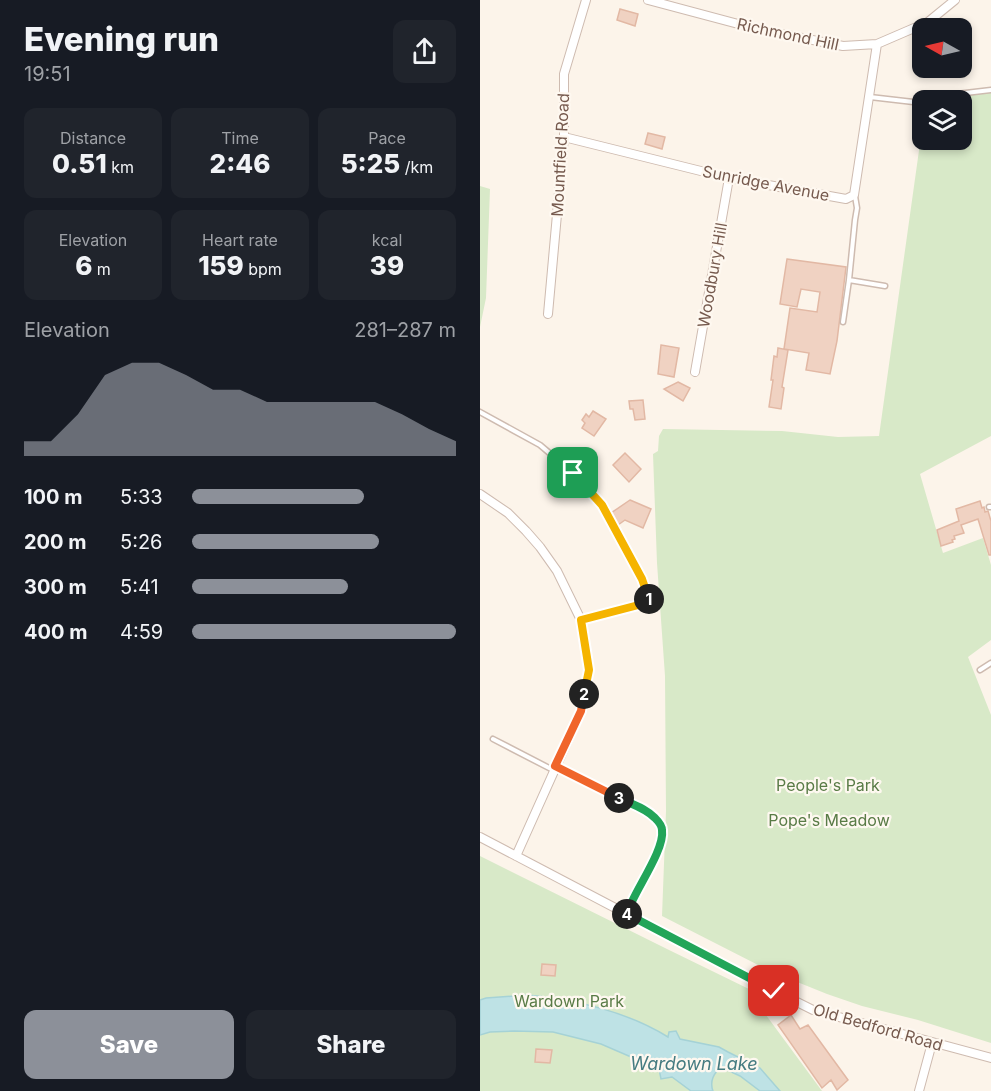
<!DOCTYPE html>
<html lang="en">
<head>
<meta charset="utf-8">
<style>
	:root { --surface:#171b24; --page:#20242c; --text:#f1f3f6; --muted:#9ea1a6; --accent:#8c9099 }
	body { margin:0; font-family:Inter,sans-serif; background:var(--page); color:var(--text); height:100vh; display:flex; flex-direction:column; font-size:22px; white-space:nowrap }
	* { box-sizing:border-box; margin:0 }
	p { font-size:20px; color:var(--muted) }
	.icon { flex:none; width:33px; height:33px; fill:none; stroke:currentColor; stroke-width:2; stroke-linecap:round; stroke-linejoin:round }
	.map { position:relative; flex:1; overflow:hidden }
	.drawer { display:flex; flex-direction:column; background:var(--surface); width:480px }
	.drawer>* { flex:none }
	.needle { width:39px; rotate:278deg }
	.fabs { position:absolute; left:432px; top:18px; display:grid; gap:12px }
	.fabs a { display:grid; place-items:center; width:60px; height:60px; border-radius:12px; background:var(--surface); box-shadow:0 3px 9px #0003; font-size:30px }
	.pin { position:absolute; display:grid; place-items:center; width:51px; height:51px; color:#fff; margin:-26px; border-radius:12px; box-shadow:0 3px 9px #0006 }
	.km { position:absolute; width:30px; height:30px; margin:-15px; border-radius:50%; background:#222; color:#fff; font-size:16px; line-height:30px; text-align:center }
	.round { display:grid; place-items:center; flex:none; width:63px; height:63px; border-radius:12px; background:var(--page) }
	.overview { display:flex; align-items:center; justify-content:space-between; height:102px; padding:0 24px }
	h1 { font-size:33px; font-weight:800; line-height:45px }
	.metrics { display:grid; grid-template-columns:repeat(3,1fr); gap:9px; height:102px; padding:6px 24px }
	.metrics div { display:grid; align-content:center; border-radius:12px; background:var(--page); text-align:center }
	.metrics b { font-size:26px; font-weight:800 }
	.metrics small { font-size:16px; font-weight:400 }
	.metrics p { font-size:16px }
	.chart { height:168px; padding:12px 24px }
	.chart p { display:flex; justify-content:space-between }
	.chart svg { width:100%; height:108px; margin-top:6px; fill:var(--accent); opacity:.7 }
	.button { display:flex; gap:12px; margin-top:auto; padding:12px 24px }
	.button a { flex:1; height:69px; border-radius:12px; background:var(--accent); color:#fff; font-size:24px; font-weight:800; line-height:69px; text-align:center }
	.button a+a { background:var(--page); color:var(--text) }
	ul { padding:0 24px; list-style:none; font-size:20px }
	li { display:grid; grid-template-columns:96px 72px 1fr; align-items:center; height:45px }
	li i { height:15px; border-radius:8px; background:var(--accent) }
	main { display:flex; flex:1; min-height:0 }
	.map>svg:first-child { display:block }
	.green { fill:#d8e9c8 }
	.water { fill:#bee2e5; stroke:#a5d2d6; stroke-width:1.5 }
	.building { fill:#f0d2c2; stroke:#e2b8a4; stroke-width:1.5 }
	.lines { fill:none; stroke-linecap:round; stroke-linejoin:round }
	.lane-casing { stroke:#cebbb0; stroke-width:7 }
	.street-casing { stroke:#cebbb0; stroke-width:10 }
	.lane { stroke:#fff; stroke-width:4 }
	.street { stroke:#fff; stroke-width:8 }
	.split-1-casing { stroke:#fff; stroke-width:12 }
	.split-2-casing { stroke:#fff; stroke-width:12 }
	.split-3-casing { stroke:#fff; stroke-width:12 }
	.split-4-casing { stroke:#fff; stroke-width:12 }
	.split-5-casing { stroke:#fff; stroke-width:12 }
	.split-1 { stroke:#f5b400; stroke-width:8 }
	.split-2 { stroke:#f5b400; stroke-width:8 }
	.split-3 { stroke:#f0652b; stroke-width:8 }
	.split-4 { stroke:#22a559; stroke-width:8 }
	.split-5 { stroke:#22a559; stroke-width:8 }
	.labels { text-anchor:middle; stroke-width:4.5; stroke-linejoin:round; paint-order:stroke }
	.street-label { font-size:16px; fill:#765a4e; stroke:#fef8f0 }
	.park-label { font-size:16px; fill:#597b46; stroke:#fef8f0 }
	.water-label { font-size:18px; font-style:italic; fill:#457b81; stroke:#fef8f0 }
</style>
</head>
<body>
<main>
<section class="drawer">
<div class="overview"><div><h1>Evening run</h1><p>19:51</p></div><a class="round"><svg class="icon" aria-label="share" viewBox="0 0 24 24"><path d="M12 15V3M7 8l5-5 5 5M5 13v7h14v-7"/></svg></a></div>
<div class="metrics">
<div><p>Distance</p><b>0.51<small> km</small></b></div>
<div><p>Time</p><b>2:46</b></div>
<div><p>Pace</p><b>5:25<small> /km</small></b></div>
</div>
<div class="metrics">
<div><p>Elevation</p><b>6<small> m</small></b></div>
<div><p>Heart rate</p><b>159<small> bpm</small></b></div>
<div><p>kcal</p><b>39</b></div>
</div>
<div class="chart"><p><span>Elevation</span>281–287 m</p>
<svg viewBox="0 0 160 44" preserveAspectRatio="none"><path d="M0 44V38L10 38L20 27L30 11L40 6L50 6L60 11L70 17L80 17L90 22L100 22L110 22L120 22L130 22L140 27L150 33L160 38V44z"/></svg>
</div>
<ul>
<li><b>100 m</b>5:33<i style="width:65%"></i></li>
<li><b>200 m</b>5:26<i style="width:71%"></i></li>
<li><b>300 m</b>5:41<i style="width:59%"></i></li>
<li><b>400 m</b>4:59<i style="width:100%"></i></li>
</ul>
<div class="button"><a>Save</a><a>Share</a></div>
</section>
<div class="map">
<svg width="511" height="1091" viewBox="0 0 511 1091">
	<rect width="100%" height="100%" fill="#fcf4ea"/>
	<!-- green -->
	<path class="green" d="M511 90V436L440 474 463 553 503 538 511 565V640L488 657 511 715V1043L438 1020 382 1006 347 994 290 971 182 916 186 811 185 676 177 563 173 454 178 451 179 436 183 429 302 431 358 437 399 436 442 129V140H482V100H450L457 94Z
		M0 186 10 189 6 298 0 327Z
		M0 856 187 949 271 990 283 1011 342 1091H0Z"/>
	<!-- water -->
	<path class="water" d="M47 995C94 999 148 1012 188 1037L189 1032 196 1031 200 1039 239 1047 248 1052 280 1068 300 1091H280L260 1076 245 1069 237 1071C232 1077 230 1083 233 1091H211L192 1077 181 1079 179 1069 121 1044 73 1032 34 1031 10 1032 0 1035V1000L6 998Z"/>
	<!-- building -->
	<path class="building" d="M140 9 158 14 155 26 137 20Z
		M168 133 185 137 182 149 165 144Z
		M307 259 366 267 357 341 350 374 326 370 329 353 304 349 310 308 337 312 340 292 321 289 317 307 300 304Z
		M181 345 199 348 194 377 178 374Z
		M298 348 308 350 302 387 304 388 301 409 289 407 293 380H291L294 356 297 357Z
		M198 382 210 388 203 401 184 389Z
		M163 400 165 419 155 420 153 409H150L149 401Z
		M113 411 126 419 114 436 102 428 105 423 102 420 106 414 109 417Z
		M145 453 161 469 149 482 133 465Z
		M150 500 171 509 163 528 145 520 138 525 131 513Z
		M500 501 502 508 504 507 505 512 508 511 511 521V555H509L498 519 481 525 484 533 474 536 475 539 472 540 473 542 461 546 457 530 479 521 476 509Z
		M62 964 76 965 75 976 61 975Z
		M311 1015 320 1029 328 1025 368 1080 357 1090 351 1080 342 1088 298 1025Z
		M56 1049 72 1050 70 1063 55 1062Z"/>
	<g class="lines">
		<!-- lane casing -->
		<g class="lane-casing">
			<path id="lane" d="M390 97 442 103
				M453 100 460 96 511 90
				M375 196 377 208 375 220 369 280 405 286
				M363 322 369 280
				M0 412 60 445 93 473 121 505 162 579 170 602
				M509 507H511
				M102 620 179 599
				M500 670 511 663
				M13 739 73 770
				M76 767 168 812C173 817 181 823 182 830 184 846 154 897 146 913"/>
		</g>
		<!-- street casing -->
		<g class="street-casing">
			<path id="street" d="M168 0 277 29 363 46 397 44 448 22 475 0
				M84 137 249 178 366 199 374 195 397 44
				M68 314 84 137V74L106 0
				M215 372 249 178
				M0 494 28 513 46 531 60 547 77 571 101 620 109 670 101 711 36 856
				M0 837 261 974 333 1010 511 1058
				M439 1091 452 1043"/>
		</g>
		<!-- lane -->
		<use href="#lane" class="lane"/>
		<!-- street -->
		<use href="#street" class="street"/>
	</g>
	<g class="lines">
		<!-- split-1 casing -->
		<g class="split-1-casing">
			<path id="split-1" d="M93 473 122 505 162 579 169 599"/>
		</g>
		<!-- split-2 casing -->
		<g class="split-2-casing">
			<path id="split-2" d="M104 694 109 670 101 620 170 602 169 599"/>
		</g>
		<!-- split-3 casing -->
		<g class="split-3-casing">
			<path id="split-3" d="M104 694 101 711 75 766 139 798"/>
		</g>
		<!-- split-4 casing -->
		<g class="split-4-casing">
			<path id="split-4" d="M139 798C151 804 166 808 175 818 178 821 182 826 182 830 185 851 152 894 147 914"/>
		</g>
		<!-- split-5 casing -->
		<g class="split-5-casing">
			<path id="split-5" d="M147 914 294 991"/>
		</g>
		<!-- split-1 -->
		<use href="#split-1" class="split-1"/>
		<!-- split-2 -->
		<use href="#split-2" class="split-2"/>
		<!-- split-3 -->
		<use href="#split-3" class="split-3"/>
		<!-- split-4 -->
		<use href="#split-4" class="split-4"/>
		<!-- split-5 -->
		<use href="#split-5" class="split-5"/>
	</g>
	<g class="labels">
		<!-- street labels -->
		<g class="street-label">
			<text transform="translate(308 34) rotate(12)" y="6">Richmond Hill</text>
			<text transform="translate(80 155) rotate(-87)" y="6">Mountfield Road</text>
			<text transform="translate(286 183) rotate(11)" y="6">Sunridge Avenue</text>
			<text transform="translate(232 275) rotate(-80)" y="6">Woodbury Hill</text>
			<text transform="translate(398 1027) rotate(16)" y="6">Old Bedford Road</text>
		</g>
		<!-- park labels -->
		<g class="park-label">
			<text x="348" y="791">People's Park</text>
			<text x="349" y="826">Pope's Meadow</text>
			<text x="89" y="1007">Wardown Park</text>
		</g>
		<!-- water labels -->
		<g class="water-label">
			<text x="214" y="1070">Wardown Lake</text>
		</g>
	</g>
</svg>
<div class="fabs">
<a><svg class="needle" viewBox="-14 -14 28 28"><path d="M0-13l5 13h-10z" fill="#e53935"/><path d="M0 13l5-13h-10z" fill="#9ea1a6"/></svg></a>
<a><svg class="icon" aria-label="layers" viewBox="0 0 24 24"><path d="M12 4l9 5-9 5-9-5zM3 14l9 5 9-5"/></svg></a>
</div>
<div class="pin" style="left:93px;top:473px;background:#1e9e55"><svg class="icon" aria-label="arrive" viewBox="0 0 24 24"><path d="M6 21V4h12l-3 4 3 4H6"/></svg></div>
<div class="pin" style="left:294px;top:991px;background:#d93025"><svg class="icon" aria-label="check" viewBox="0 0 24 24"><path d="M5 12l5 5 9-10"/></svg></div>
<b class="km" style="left:169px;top:599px">1</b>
<b class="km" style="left:104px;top:694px">2</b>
<b class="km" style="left:139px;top:798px">3</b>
<b class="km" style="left:147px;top:914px">4</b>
</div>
</main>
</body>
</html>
